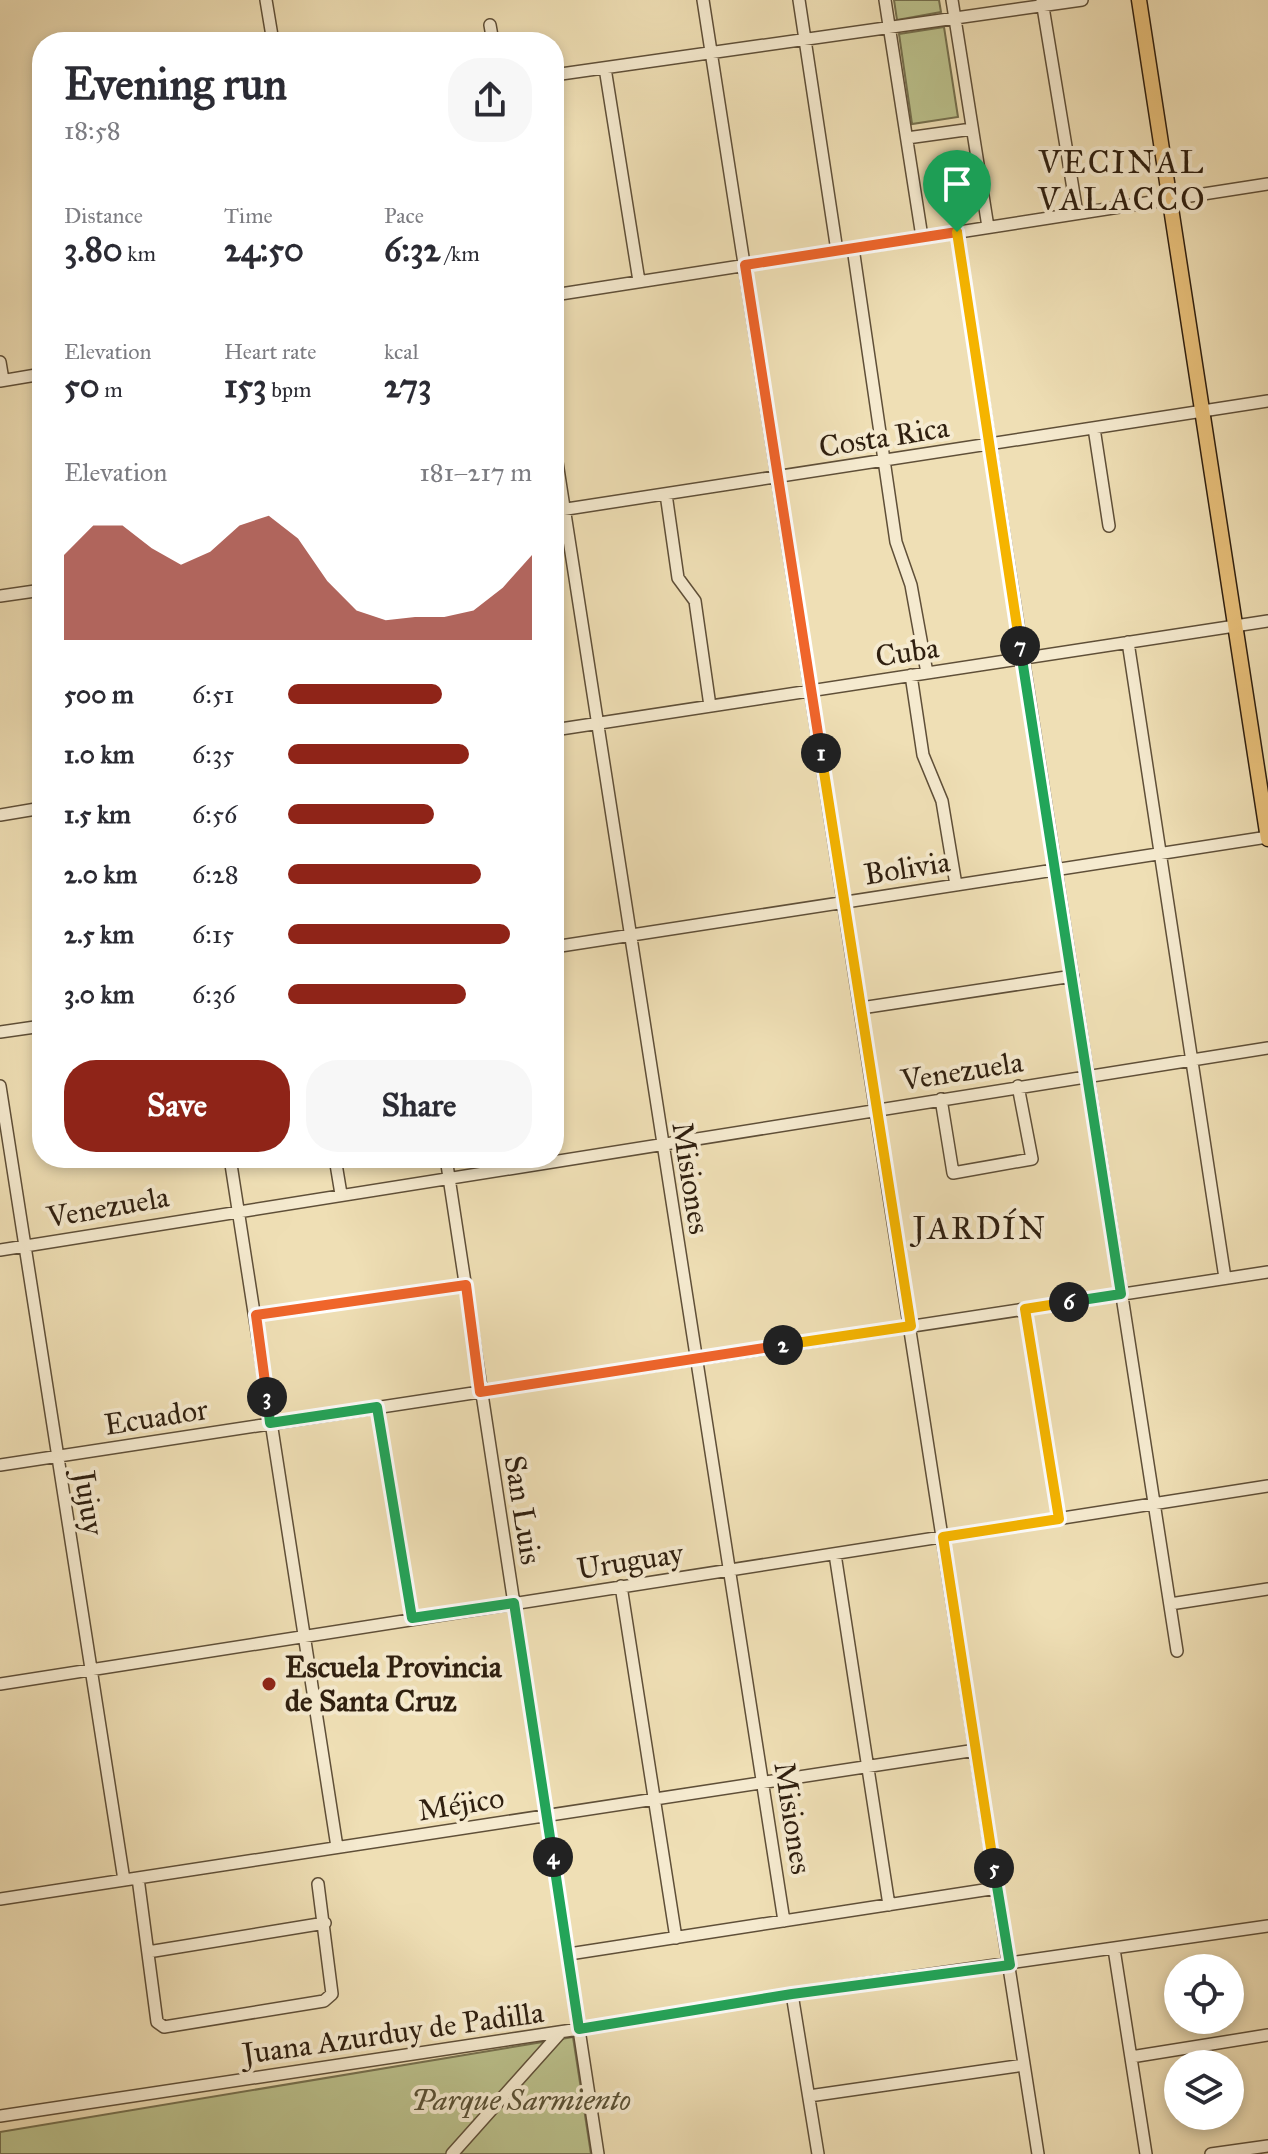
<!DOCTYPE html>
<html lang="en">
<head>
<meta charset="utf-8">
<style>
	:root { --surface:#fff; --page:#f7f7f7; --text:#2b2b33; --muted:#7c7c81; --accent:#8f2418 }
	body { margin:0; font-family:"IM FELL Great Primer",serif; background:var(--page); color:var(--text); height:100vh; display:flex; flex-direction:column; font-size:30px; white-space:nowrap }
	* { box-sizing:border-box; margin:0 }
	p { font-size:26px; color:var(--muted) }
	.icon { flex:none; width:44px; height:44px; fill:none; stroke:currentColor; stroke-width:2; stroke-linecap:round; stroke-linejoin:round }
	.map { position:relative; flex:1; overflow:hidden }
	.panel { position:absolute; left:32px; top:32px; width:532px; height:1136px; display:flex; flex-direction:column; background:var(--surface); border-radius:32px; box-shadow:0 4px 12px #0003 }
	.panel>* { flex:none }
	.buttons { position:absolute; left:1164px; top:1954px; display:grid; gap:16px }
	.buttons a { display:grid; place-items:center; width:80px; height:80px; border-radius:50%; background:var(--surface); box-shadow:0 4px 12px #0003; font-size:40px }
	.pin { position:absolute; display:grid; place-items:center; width:68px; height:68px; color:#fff; margin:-82px -34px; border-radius:50% 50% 50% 0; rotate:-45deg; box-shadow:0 0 8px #0007 }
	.pin .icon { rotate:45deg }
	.km { position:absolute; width:40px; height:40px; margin:-20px; border-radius:50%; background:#222; color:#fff; font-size:22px; line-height:40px; text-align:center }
	.round { display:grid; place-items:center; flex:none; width:84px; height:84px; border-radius:32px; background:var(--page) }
	.head { display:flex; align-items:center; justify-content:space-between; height:136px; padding:0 32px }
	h1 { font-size:44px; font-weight:800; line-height:60px }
	.metrics { display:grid; grid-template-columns:repeat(3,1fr); gap:12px; height:136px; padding:8px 32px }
	.metrics div { display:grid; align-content:center }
	.metrics b { font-size:34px; font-weight:800 }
	.metrics small { font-size:22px; font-weight:400 }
	.metrics p { font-size:22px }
	.chart { height:224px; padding:16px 32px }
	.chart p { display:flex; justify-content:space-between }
	.chart svg { width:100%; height:144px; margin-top:8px; fill:var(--accent); opacity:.7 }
	.action { display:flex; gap:16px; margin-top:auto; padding:16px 32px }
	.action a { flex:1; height:92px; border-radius:32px; background:var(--accent); color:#fff; font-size:32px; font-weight:800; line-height:92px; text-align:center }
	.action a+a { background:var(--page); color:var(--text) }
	ul { padding:0 32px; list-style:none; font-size:26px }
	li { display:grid; grid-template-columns:128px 96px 1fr; align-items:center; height:60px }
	li i { height:20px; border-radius:10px; background:var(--accent) }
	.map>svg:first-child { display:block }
	.green { fill:#bbc18c; stroke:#75704e; stroke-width:2 }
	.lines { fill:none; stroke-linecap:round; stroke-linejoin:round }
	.minor-casing { stroke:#5f4f38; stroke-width:14 }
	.major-casing { stroke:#2f1f0f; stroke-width:17 }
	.minor { stroke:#f5eacf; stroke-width:11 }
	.major { stroke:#e8c07a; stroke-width:14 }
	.split-1-casing { stroke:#fff; stroke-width:16 }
	.split-2-casing { stroke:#fff; stroke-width:16 }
	.split-3-casing { stroke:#fff; stroke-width:16 }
	.split-4-casing { stroke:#fff; stroke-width:16 }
	.split-5-casing { stroke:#fff; stroke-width:16 }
	.split-6-casing { stroke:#fff; stroke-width:16 }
	.split-7-casing { stroke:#fff; stroke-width:16 }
	.split-8-casing { stroke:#fff; stroke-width:16 }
	.split-1 { stroke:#f0652b; stroke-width:10 }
	.split-2 { stroke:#f5b400; stroke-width:10 }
	.split-3 { stroke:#f0652b; stroke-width:10 }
	.split-4 { stroke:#22a559; stroke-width:10 }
	.split-5 { stroke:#22a559; stroke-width:10 }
	.split-6 { stroke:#f5b400; stroke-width:10 }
	.split-7 { stroke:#22a559; stroke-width:10 }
	.split-8 { stroke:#f5b400; stroke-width:10 }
	.poi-dot { fill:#8f2418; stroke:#f5eacf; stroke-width:3 }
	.labels { text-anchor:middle; stroke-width:8; stroke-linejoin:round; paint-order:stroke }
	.street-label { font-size:30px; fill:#2f1f0f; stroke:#f5eacf }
	.poi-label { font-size:30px; font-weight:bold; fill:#2f1f0f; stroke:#f5eacf; text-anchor:start }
	.park-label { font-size:30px; font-style:italic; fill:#595034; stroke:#f5eacf }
	.neighbourhood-label { font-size:32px; letter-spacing:2px; fill:#2f1f0f; stroke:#f5eacf }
</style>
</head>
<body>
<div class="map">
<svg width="1268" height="2154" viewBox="0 0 1268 2154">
	<rect width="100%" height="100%" fill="#efdfb5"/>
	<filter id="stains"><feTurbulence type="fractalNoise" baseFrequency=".0025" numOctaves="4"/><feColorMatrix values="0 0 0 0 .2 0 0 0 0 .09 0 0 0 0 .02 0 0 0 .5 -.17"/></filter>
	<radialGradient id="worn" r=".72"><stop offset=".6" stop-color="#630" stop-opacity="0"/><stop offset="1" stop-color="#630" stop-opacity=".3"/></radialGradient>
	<!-- green -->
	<path class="green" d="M894 0H939L941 12 897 20Z
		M944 27 958 117 912 124 899 34Z
		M573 2037 591 2154H0V2132Z"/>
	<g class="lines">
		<!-- minor casing -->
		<g class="minor-casing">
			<path id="minor" d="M266 0 273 42
				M703 0 1038 2154
				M799 0 837 251
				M885 0 922 237
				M952 0 988 227
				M1042 1 1077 213
				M490 25 493 42
				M605 68 639 281
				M554 75 1082 0
				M907 138 972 129
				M957 232 1177 1651
				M853 248 896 542 911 585 927 673
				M554 295 1268 184
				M0 362 3 380
				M0 381 42 374
				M1094 428 1109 526
				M554 443 784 1921
				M666 494 678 578 695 601 710 706
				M554 511 1268 401
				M0 596 42 590
				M1128 642 1225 1278
				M911 675 923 755 942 801 956 885
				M554 730 1268 621
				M0 815 42 808
				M554 947 1268 837
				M861 1008 1073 976
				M0 1032 42 1026
				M0 1086 124 1880
				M941 1099 953 1173 1032 1159 1018 1086
				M230 1158 337 1847
				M335 1158 341 1194
				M446 1158 598 2154
				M0 1250 1268 1048
				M1025 1309 1059 1519
				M256 1315 466 1285
				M377 1407 412 1618
				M0 1465 1268 1272
				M835 1554 889 1905
				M621 1586 676 1938
				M1170 1604 1268 1589
				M0 1684 1268 1486
				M138 1878 157 2022 164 2027 324 2001 332 1994 318 1884
				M0 1899 976 1750
				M1114 1949 1146 2154
				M148 1952 325 1923
				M569 1954 997 1888
				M792 1994 818 2154
				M1131 2057 1268 2035
				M809 2096 1024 2065
				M0 2116 579 2029 792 1994 1268 1926
				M452 2154 561 2032
				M1211 2154 1268 2146"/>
		</g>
		<!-- major casing -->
		<g class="major-casing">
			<path id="major" d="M1139 0 1268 839"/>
		</g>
		<!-- minor -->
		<use href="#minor" class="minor"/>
		<!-- major -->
		<use href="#major" class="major"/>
	</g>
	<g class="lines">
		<!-- split-1 casing -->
		<g class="split-1-casing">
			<path id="split-1" d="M821 753 745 265 957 232"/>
		</g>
		<!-- split-2 casing -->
		<g class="split-2-casing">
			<path id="split-2" d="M783 1345 911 1326 821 753"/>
		</g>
		<!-- split-3 casing -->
		<g class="split-3-casing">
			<path id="split-3" d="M267 1397 256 1315 466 1285 480 1392 783 1345"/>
		</g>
		<!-- split-4 casing -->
		<g class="split-4-casing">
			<path id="split-4" d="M267 1397 270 1423 377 1407 412 1618 514 1603 553 1857"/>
		</g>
		<!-- split-5 casing -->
		<g class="split-5-casing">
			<path id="split-5" d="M553 1857 579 2029 792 1994 1010 1965 994 1868"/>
		</g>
		<!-- split-6 casing -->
		<g class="split-6-casing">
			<path id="split-6" d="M994 1868 943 1537 1059 1519 1025 1309 1069 1302"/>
		</g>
		<!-- split-7 casing -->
		<g class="split-7-casing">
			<path id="split-7" d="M1020 646 1121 1294 1069 1302"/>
		</g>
		<!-- split-8 casing -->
		<g class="split-8-casing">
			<path id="split-8" d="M957 232 1020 646"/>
		</g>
		<!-- split-1 -->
		<use href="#split-1" class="split-1"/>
		<!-- split-2 -->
		<use href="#split-2" class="split-2"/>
		<!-- split-3 -->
		<use href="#split-3" class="split-3"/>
		<!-- split-4 -->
		<use href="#split-4" class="split-4"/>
		<!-- split-5 -->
		<use href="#split-5" class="split-5"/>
		<!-- split-6 -->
		<use href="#split-6" class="split-6"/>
		<!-- split-7 -->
		<use href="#split-7" class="split-7"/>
		<!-- split-8 -->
		<use href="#split-8" class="split-8"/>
	</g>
	<!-- markers -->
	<circle class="poi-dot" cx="269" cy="1684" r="8"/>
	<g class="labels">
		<!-- street labels -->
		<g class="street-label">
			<text transform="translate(884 437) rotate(-9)" y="10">Costa Rica</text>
			<text transform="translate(907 652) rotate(-9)" y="10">Cuba</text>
			<text transform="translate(907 868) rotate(-9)" y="10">Bolivia</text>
			<text transform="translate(962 1071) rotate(-9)" y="10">Venezuela</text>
			<text transform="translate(691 1178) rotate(81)" y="10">Misiones</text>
			<text transform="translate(108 1207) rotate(-10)" y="10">Venezuela</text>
			<text transform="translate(156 1417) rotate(-9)" y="10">Ecuador</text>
			<text transform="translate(89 1503) rotate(81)" y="10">Jujuy</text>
			<text transform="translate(523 1510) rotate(81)" y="10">San Luis</text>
			<text transform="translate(630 1561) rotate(-9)" y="10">Uruguay</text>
			<text transform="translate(461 1804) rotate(-9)" y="10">Méjico</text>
			<text transform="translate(793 1818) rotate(81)" y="10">Misiones</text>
			<text transform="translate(393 2033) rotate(-8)" y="10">Juana Azurduy de Padilla</text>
		</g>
		<!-- poi labels -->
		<g class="poi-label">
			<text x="285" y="1677">Escuela Provincia<tspan x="285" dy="34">de Santa Cruz</tspan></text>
		</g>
		<!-- park labels -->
		<g class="park-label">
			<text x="521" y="2110">Parque Sarmiento</text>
		</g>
		<!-- neighbourhood labels -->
		<g class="neighbourhood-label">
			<text x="1122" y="173">VECINAL<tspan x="1122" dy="37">VALACCO</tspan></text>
			<text x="980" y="1239">JARDÍN</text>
		</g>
	</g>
	<rect width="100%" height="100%" filter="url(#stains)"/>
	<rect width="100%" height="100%" fill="url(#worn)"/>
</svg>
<div class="buttons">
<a><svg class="icon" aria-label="locate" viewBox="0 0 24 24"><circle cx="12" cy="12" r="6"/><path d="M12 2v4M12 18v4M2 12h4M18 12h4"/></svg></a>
<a><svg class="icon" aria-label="layers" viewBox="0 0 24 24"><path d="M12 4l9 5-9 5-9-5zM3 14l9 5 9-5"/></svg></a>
</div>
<div class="pin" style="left:957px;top:232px;background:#1e9e55"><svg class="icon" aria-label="arrive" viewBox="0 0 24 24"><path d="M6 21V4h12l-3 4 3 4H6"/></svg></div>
<b class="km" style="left:821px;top:753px">1</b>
<b class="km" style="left:783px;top:1345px">2</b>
<b class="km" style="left:267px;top:1397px">3</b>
<b class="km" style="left:553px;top:1857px">4</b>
<b class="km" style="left:994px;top:1868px">5</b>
<b class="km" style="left:1069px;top:1302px">6</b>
<b class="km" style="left:1020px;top:646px">7</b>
<section class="panel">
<div class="head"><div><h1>Evening run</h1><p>18:58</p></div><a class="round"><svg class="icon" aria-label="share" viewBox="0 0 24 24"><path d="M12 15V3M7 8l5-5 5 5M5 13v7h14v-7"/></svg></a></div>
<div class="metrics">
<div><p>Distance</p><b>3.80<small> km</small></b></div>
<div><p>Time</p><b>24:50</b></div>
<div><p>Pace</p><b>6:32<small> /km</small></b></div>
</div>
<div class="metrics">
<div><p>Elevation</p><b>50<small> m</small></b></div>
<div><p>Heart rate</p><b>153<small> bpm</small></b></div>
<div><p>kcal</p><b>273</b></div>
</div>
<div class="chart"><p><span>Elevation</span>181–217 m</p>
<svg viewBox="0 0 160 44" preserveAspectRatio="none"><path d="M0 44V18L10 9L20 9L30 16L40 21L50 17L60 9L70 6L80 13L90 26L100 35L110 38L120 37L130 37L140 35L150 28L160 18V44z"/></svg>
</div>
<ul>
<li><b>500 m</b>6:51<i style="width:63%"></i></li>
<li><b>1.0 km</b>6:35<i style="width:74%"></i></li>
<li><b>1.5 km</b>6:56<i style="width:60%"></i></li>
<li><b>2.0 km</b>6:28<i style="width:79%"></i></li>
<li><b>2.5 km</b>6:15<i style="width:91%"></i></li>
<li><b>3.0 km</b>6:36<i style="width:73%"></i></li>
</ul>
<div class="action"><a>Save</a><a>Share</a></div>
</section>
</div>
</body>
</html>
